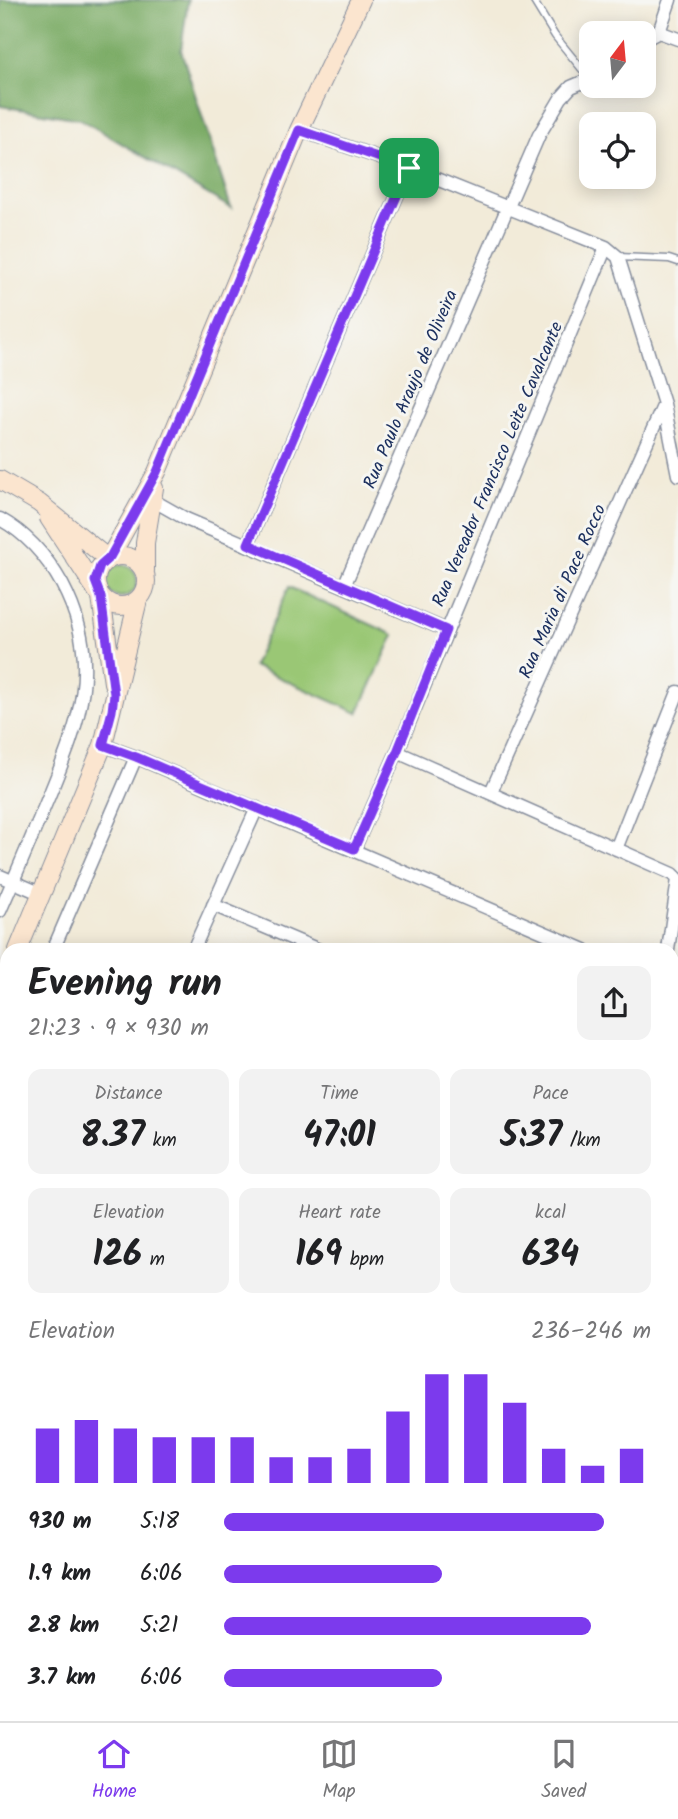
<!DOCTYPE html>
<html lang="en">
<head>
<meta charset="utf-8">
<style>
	:root { --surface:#fff; --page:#f2f2f2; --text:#202124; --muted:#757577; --line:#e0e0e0; --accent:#7c3aed }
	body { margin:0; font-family:Kalam,sans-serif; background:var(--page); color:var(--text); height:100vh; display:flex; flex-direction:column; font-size:26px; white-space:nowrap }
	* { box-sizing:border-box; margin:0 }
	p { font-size:23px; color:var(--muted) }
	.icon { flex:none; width:38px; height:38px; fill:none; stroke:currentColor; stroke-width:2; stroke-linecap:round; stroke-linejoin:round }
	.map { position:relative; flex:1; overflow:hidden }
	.drawer { position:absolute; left:0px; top:943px; width:679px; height:779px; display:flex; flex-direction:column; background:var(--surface); border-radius:21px 21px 0 0; box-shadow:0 4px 18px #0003 }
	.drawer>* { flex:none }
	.needle { width:46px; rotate:16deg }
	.controls { position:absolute; left:579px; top:21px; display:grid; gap:14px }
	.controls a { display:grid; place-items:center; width:77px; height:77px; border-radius:14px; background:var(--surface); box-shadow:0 4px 18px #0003; font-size:35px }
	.pin { position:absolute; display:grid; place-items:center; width:60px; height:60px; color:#fff; margin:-30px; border-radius:14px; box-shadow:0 4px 10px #0006 }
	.round { display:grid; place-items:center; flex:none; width:74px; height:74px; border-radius:14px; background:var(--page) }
	.head { display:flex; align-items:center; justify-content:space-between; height:119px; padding:0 28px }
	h1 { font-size:38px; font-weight:600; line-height:52px }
	.stats { display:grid; grid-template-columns:repeat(3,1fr); gap:10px; height:119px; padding:7px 28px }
	.stats div { display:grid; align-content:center; border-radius:14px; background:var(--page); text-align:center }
	.stats b { font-size:35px; font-weight:600 }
	.stats small { font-size:19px; font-weight:400 }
	.stats p { font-size:19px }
	.chart { height:196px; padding:14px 28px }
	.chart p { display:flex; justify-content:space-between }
	.chart svg { width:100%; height:126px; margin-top:7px; stroke:var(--accent); stroke-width:6 }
	ul { padding:0 28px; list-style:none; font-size:23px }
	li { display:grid; grid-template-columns:112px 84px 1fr; align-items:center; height:52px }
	li i { height:18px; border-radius:9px; background:var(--accent) }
	.tabs { display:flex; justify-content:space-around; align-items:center; height:98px; border-top:2px solid var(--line); background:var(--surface); font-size:19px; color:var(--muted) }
	.tabs a { display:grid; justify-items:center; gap:4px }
	.tabs .on { color:var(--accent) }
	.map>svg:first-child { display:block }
	.green { fill:#9ac775; stroke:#5a7b6a; stroke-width:2 }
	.forest { fill:#7bac66; stroke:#4b6e62; stroke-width:2 }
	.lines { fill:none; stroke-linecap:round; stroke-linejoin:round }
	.service-casing { stroke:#868d9c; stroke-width:9 }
	.minor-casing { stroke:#868d9c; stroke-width:15 }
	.secondary-casing { stroke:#868d9c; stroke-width:20 }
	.service { stroke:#fff; stroke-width:6 }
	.minor { stroke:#fff; stroke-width:12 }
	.secondary { stroke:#fbe5cf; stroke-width:18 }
	.route-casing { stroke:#fff; stroke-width:14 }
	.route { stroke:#7c3aed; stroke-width:9 }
	.labels { text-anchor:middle; stroke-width:6; stroke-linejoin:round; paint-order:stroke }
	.street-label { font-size:18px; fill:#1b2f5e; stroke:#f6f6f2 }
</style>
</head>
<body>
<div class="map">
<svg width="678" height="1721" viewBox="0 0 678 1721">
	<rect width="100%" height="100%" fill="#f6f6f2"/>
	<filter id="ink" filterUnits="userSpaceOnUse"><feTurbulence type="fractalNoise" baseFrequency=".0143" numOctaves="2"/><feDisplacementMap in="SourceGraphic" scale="14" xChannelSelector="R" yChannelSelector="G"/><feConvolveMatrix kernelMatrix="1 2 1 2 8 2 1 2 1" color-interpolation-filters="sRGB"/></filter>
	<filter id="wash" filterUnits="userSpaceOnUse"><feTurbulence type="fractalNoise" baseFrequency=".00686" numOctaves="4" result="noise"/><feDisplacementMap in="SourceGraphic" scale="28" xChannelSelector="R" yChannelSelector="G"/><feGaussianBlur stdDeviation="1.57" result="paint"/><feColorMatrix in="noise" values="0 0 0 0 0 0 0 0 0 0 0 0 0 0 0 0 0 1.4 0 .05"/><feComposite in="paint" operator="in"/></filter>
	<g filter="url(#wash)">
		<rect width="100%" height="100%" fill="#f2ebd9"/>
		<!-- green -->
		<path class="green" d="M105 581a16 16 0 1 1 32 0a16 16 0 1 1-32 0Z
			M289 587 394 635 358 713 253 666Z"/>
		<!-- forest -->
		<path class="forest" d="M0 0H188L181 50 231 208 80 119 0 106Z"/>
	</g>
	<g filter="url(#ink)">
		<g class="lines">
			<!-- service casing -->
			<g class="service-casing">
				<path id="service" d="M533 0 555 36 590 79
					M618 257 669 259 678 262"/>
			</g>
			<!-- minor casing -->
			<g class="minor-casing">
				<path id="minor" d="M659 32 678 39
					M644 40 659 32 670 0
					M299 130 409 168 606 247 618 257 664 404 678 475
					M150 492 156 502 186 519 446 630
					M0 519C27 534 47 557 62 584 105 665 78 725 46 803 31 839 16 875 0 911
					M248 544 409 168
					M344 586 539 135 561 98 571 87 592 78
					M397 752 673 874 678 879 668 950
					M136 757 585 950
					M491 792 664 404
					M354 849 397 752 606 247
					M616 849 678 692
					M0 876 42 894
					M213 905 319 950
					M53 950 136 757 103 745
					M193 950 257 808
					M0 1072 7 1056
					M0 1111 7 1115
					M0 1251 7 1246
					M0 1280 7 1284
					M0 1428 7 1431
					M0 1472 7 1470
					M0 1547 7 1543
					M0 1666 7 1662
					M217 1715 222 1721
					M362 1715 368 1721
					M64 1721 73 1715
					M305 1721 312 1715
					M462 1721 467 1715"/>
			</g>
			<!-- secondary casing -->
			<g class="secondary-casing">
				<path id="secondary" d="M0 480 39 503 108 559
					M49 518 97 591
					M96 581a25 25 0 1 1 50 0a25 25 0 1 1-50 0Z
					M110 557 157 472 299 130 361 0
					M145 571V543L154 488
					M101 597 113 683
					M18 950 103 745 138 600
					M0 993 7 976"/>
			</g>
			<!-- service -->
			<use href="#service" class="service"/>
			<!-- minor -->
			<use href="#minor" class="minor"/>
			<!-- secondary -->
			<use href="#secondary" class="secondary"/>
		</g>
	</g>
	<g class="lines" filter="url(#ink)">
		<!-- route casing -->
		<g class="route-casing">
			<path id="route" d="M299 130 409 168 248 544 446 630 397 752 354 849 136 757 103 745 112 711 114 694 101 597 95 581 100 566 110 557 157 472Z"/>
		</g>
		<!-- route -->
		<use href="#route" class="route"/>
	</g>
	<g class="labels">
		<!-- street labels -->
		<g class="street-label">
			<text transform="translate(410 389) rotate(-67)" y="6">Rua Paulo Araujo de Oliveira</text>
			<text transform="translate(497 464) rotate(-67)" y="6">Rua Vereador Francisco Leite Cavalcante</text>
			<text transform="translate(562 591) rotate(-66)" y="6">Rua Maria di Pace Rocco</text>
		</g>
	</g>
</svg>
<div class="controls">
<a><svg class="needle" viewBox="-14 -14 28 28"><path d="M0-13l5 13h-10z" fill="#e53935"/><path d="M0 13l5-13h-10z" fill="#757577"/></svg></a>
<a><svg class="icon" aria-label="locate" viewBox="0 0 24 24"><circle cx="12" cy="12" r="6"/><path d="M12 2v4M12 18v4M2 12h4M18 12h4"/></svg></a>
</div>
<div class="pin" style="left:409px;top:168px;background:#1e9e55"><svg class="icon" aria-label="arrive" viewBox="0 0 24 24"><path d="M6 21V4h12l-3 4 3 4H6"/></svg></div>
<section class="drawer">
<div class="head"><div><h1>Evening run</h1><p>21:23 · 9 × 930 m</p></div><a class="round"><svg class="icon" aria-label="share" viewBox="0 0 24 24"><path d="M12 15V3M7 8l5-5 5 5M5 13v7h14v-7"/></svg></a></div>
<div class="stats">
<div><p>Distance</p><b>8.37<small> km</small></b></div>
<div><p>Time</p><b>47:01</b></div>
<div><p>Pace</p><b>5:37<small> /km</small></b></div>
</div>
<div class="stats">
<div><p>Elevation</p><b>126<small> m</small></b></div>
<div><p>Heart rate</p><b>169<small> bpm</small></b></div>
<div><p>kcal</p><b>634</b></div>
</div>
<div class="chart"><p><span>Elevation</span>236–246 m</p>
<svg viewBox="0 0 160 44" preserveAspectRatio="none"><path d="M5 44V25M15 44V22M25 44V25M35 44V28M45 44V28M55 44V28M65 44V35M75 44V35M85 44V32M95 44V19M105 44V6M115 44V6M125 44V16M135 44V32M145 44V38M155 44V32"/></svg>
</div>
<ul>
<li><b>930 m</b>5:18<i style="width:89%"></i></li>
<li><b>1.9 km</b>6:06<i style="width:51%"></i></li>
<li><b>2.8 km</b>5:21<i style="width:86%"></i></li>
<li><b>3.7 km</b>6:06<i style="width:51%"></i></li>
</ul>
</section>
</div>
<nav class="tabs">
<a class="on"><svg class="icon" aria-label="home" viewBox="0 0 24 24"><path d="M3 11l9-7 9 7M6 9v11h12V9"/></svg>Home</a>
<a><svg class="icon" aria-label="map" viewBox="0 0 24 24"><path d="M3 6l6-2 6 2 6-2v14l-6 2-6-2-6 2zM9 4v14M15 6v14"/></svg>Map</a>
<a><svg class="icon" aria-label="saved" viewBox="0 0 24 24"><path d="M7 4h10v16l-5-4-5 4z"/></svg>Saved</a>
</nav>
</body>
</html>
